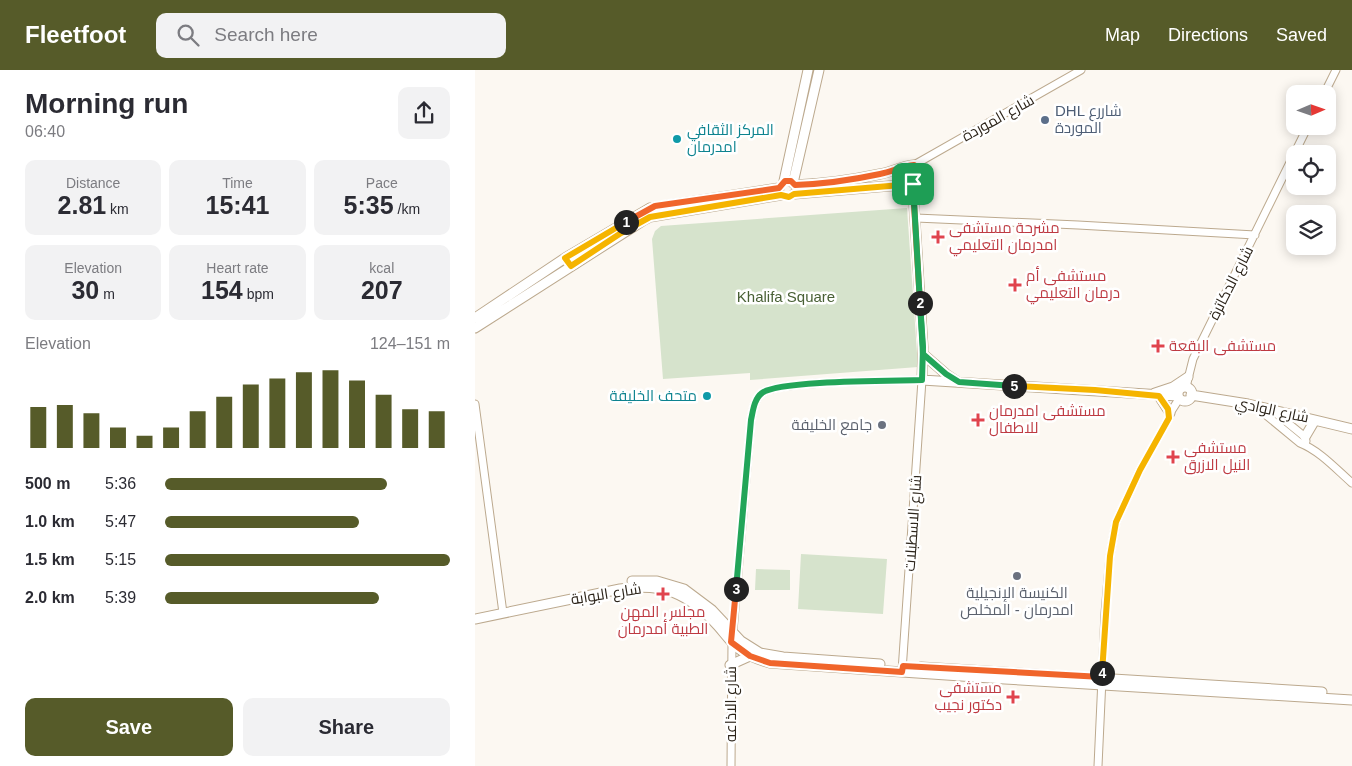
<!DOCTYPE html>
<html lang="en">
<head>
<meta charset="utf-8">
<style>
	:root { --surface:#fff; --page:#f2f2f3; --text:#2b2b33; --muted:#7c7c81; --accent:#565b29 }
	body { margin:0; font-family:Helvetica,Cairo,sans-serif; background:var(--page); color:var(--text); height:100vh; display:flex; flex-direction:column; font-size:19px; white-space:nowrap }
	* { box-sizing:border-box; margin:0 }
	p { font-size:16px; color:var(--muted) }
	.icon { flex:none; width:28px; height:28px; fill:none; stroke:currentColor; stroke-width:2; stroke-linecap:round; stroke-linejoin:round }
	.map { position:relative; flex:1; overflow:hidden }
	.details { display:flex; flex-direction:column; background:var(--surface); width:475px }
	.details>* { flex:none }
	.needle { width:32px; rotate:88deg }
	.buttons { position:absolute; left:811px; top:15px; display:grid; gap:10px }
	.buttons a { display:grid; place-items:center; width:50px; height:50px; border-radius:10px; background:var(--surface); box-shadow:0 2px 12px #0003; font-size:25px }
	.pin { position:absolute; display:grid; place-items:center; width:42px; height:42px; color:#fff; margin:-21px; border-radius:10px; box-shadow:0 2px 8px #0006 }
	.km { position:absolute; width:25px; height:25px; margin:-12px; border-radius:50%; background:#222; color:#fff; font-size:14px; line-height:25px; text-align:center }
	.round { display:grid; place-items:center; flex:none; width:52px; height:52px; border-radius:10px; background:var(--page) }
	.summary { display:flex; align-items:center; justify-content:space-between; height:85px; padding:0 25px }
	h1 { font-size:28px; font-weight:700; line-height:38px }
	.stats { display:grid; grid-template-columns:repeat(3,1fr); gap:8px; height:85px; padding:5px 25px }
	.stats div { display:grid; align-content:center; border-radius:10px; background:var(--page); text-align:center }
	.stats b { font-size:25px; font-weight:700 }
	.stats small { font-size:14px; font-weight:400 }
	.stats p { font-size:14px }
	.chart { height:140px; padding:10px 25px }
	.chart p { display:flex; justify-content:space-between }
	.chart svg { width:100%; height:90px; margin-top:5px; stroke:var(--accent); stroke-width:6 }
	.primary-button { display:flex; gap:10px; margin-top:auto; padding:10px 25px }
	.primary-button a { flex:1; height:58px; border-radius:10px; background:var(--accent); color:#fff; font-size:20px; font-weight:700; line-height:58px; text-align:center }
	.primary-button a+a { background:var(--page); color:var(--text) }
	ul { padding:0 25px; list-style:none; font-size:16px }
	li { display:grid; grid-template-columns:80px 60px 1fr; align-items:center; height:38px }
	li i { height:12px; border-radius:6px; background:var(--accent) }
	header { display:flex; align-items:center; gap:30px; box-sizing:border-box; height:70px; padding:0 25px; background:var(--accent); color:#fff }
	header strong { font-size:24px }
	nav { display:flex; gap:28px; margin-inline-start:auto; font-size:18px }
	.search { width:350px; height:45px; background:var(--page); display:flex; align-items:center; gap:12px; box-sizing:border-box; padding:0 18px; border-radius:10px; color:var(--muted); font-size:19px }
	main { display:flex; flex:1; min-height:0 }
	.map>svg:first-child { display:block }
	.green { fill:#d6e3cc }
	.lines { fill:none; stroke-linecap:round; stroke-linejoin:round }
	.minor-casing { stroke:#bca98e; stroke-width:9 }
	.major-casing { stroke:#bca98e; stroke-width:11 }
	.minor { stroke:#fff; stroke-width:7 }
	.major { stroke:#fff; stroke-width:9 }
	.split-1-casing { stroke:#fff; stroke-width:10 }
	.split-2-casing { stroke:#fff; stroke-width:10 }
	.split-3-casing { stroke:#fff; stroke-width:10 }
	.split-4-casing { stroke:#fff; stroke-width:10 }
	.split-5-casing { stroke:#fff; stroke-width:10 }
	.split-6-casing { stroke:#fff; stroke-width:10 }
	.split-1 { stroke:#f5b400; stroke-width:6 }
	.split-2 { stroke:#f0652b; stroke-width:6 }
	.split-3 { stroke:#22a559; stroke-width:6 }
	.split-4 { stroke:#f0652b; stroke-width:6 }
	.split-5 { stroke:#f5b400; stroke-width:6 }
	.split-6 { stroke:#22a559; stroke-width:6 }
	.service-dot { fill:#5c6f8a; stroke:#fff; stroke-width:2 }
	.culture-dot { fill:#0f9aa8; stroke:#fff; stroke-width:2 }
	.health-dot { fill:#e0444e; stroke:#fff; stroke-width:2 }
	.worship-dot { fill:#6b7280; stroke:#fff; stroke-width:2 }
	.labels { text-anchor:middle; stroke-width:5; stroke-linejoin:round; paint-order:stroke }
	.service-label { font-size:15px; fill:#4e5e75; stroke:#fff; text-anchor:start }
	.street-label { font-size:15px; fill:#2c241a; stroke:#fff }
	.culture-label { font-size:15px; fill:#0d838f; stroke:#fff; text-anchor:start }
	.health-label { font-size:15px; fill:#be3a42; stroke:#fff; text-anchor:start }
	.park-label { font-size:15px; fill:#496035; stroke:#fff }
	.worship-label { font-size:15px; fill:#5b616d; stroke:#fff; text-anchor:end }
</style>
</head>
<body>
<header>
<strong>Fleetfoot</strong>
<div class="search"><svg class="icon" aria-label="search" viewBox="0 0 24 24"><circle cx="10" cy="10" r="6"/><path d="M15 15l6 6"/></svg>Search here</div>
<nav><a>Map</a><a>Directions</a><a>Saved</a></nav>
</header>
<main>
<section class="details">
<div class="summary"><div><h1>Morning run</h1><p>06:40</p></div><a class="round"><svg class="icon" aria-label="share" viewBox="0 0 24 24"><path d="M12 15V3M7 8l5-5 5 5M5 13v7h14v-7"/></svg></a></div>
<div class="stats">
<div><p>Distance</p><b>2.81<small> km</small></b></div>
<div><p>Time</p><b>15:41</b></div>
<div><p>Pace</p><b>5:35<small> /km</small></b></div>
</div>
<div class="stats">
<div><p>Elevation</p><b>30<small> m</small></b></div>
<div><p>Heart rate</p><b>154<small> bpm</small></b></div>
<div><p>kcal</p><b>207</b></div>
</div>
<div class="chart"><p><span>Elevation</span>124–151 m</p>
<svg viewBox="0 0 160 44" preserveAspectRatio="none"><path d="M5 44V24M15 44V23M25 44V27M35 44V34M45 44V38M55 44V34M65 44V26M75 44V19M85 44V13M95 44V10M105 44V7M115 44V6M125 44V11M135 44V18M145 44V25M155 44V26"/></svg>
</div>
<ul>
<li><b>500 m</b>5:36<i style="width:78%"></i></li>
<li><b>1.0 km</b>5:47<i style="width:68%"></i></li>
<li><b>1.5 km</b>5:15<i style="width:100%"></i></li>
<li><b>2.0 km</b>5:39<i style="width:75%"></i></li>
</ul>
<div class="primary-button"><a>Save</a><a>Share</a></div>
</section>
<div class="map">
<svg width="877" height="696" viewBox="0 0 877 696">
	<rect width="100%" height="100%" fill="#fcf8f2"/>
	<!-- green -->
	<path class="green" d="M432 138 443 297 275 310V303L188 309 177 169 180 161 186 156Z
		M326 484 412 489 408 544 323 539Z
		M281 499 315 500V520H280Z"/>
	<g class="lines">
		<!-- minor casing -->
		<g class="minor-casing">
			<path id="minor" d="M849 24 861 0
				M439 95 606 0
				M441 148 603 155 780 165
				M711 317 718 289 833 56
				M0 334 28 543
				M780 336 825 373C845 381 861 399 877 413
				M797 340 830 367 831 371
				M256 696 257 573 276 350C278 341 279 329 287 323 303 310 421 311 447 310L427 601
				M623 696 630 543 635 486 641 452 665 400 694 348 695 343 704 329"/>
		</g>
		<!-- major casing -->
		<g class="major-casing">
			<path id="major" d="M309 111 333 0
				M318 113 344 0
				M320 115C349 114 377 110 405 104 417 102 427 96 439 95L437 102 448 277 447 310 703 326
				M319 124 438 114
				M0 248 90 188 175 138 304 118
				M0 258 169 150 175 147 306 125
				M448 284 471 304 483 312
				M703 324a7 7 0 1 1 14 0a7 7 0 1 1-14 0Z
				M680 323 698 317 713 307
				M716 325 773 334 877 359
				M684 326 695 343
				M830 367 840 350
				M157 511H182L209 519 237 540 266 571 285 583 308 587 405 594
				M0 549 145 519C188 512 214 524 243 556 251 565 257 575 267 581 275 587 285 590 295 593L530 609 877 630
				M255 595 275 586
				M446 597 847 622"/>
		</g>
		<!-- minor -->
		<use href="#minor" class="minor"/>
		<!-- major -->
		<use href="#major" class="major"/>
	</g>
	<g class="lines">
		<!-- split-1 casing -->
		<g class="split-1-casing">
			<path id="split-1" d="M151 152 90 188 96 196 146 163 175 147 306 125 314 127 319 124 438 114"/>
		</g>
		<!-- split-2 casing -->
		<g class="split-2-casing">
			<path id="split-2" d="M151 152 180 136 304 118 310 111H316L320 115C349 114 377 110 405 104 417 102 427 96 439 95L437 102 445 233"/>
		</g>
		<!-- split-3 casing -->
		<g class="split-3-casing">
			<path id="split-3" d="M261 519 276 350C278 341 279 329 287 323 303 310 420 311 447 310L448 277 445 233"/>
		</g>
		<!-- split-4 casing -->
		<g class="split-4-casing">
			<path id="split-4" d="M261 519 256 572 275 586 295 593 427 602 428 596 627 607V603"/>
		</g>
		<!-- split-5 casing -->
		<g class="split-5-casing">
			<path id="split-5" d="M539 316 620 320 684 326 693 339 694 348 665 400 641 452 635 486 627 603"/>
		</g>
		<!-- split-6 casing -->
		<g class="split-6-casing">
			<path id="split-6" d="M438 114 448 284 471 304 484 312 539 316"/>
		</g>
		<!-- split-1 -->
		<use href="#split-1" class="split-1"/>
		<!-- split-2 -->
		<use href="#split-2" class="split-2"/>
		<!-- split-3 -->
		<use href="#split-3" class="split-3"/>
		<!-- split-4 -->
		<use href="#split-4" class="split-4"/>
		<!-- split-5 -->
		<use href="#split-5" class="split-5"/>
		<!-- split-6 -->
		<use href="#split-6" class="split-6"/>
	</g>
	<!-- markers -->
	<circle class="service-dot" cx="570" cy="50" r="5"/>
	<g class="culture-dot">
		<circle cx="202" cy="69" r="5"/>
		<circle cx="232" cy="326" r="5"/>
	</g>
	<g class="health-dot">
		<path d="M460.5 159.5h5v5h5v5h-5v5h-5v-5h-5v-5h5z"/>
		<path d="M537.5 207.5h5v5h5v5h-5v5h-5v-5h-5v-5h5z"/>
		<path d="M680.5 268.5h5v5h5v5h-5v5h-5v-5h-5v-5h5z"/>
		<path d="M500.5 342.5h5v5h5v5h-5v5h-5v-5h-5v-5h5z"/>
		<path d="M695.5 379.5h5v5h5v5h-5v5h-5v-5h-5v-5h5z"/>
		<path d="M185.5 516.5h5v5h5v5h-5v5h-5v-5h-5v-5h5z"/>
		<path d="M535.5 619.5h5v5h5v5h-5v5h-5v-5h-5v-5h5z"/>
	</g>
	<g class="worship-dot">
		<circle cx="407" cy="355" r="5"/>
		<circle cx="542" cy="506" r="5"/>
	</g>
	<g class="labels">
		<!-- service labels -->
		<g class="service-label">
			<text x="580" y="46">DHL شاررع<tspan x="580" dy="17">الموردة</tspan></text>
		</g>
		<!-- street labels -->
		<g class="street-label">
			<text transform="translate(523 48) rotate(-29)" y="5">شارع الموردة</text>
			<text transform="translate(756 213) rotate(-63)" y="5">شارع الدكاترة</text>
			<text transform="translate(797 340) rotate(12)" y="5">شارع الوادي</text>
			<text transform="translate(438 453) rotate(-86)" y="5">شارع الاسطبلات</text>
			<text transform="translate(131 524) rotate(-9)" y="5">شارع البوابة</text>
			<text transform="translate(256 634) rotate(-90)" y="5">شارع الاذاعه</text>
		</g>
		<!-- culture labels -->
		<g class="culture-label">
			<text x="212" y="65">المركز الثقافي<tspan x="212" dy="17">امدرمان</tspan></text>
			<text x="222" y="331" text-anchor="end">متحف الخليفة</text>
		</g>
		<!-- health labels -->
		<g class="health-label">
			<text x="474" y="163">مشرحة مستشفى<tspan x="474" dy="17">امدرمان التعليمي</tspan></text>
			<text x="551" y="211">مستشفى أم<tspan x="551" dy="17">درمان التعليمي</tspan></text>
			<text x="694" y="281">مستشفى البقعة</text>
			<text x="514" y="346">مستشفى امدرمان<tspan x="514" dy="17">للاطفال</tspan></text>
			<text x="709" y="383">مستشفى<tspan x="709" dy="17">النيل الازرق</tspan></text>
			<text x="188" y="547" text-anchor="middle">مجلس المهن<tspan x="188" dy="17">الطبية أمدرمان</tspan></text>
			<text x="527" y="623" text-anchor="end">مستشفى<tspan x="527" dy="17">دكتور نجيب</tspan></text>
		</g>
		<!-- park labels -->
		<g class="park-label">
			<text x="311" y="232">Khalifa Square</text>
		</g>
		<!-- worship labels -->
		<g class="worship-label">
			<text x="397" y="360">جامع الخليفة</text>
			<text x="542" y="528" text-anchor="middle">الكنيسة الإنجيلية<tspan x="542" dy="17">امدرمان - المخلص</tspan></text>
		</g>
	</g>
</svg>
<div class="buttons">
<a><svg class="needle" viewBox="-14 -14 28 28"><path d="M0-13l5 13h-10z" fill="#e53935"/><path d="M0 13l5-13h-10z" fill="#7c7c81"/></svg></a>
<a><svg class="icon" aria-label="locate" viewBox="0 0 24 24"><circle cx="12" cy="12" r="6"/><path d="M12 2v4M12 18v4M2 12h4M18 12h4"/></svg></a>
<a><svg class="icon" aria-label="layers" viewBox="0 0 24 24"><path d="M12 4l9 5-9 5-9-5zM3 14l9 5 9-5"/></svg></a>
</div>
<div class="pin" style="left:438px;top:114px;background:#1e9e55"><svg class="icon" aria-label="arrive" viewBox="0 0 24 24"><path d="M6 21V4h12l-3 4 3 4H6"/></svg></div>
<b class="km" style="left:151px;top:152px">1</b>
<b class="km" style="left:445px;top:233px">2</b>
<b class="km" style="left:261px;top:519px">3</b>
<b class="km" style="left:627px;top:603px">4</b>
<b class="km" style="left:539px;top:316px">5</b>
</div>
</main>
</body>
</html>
